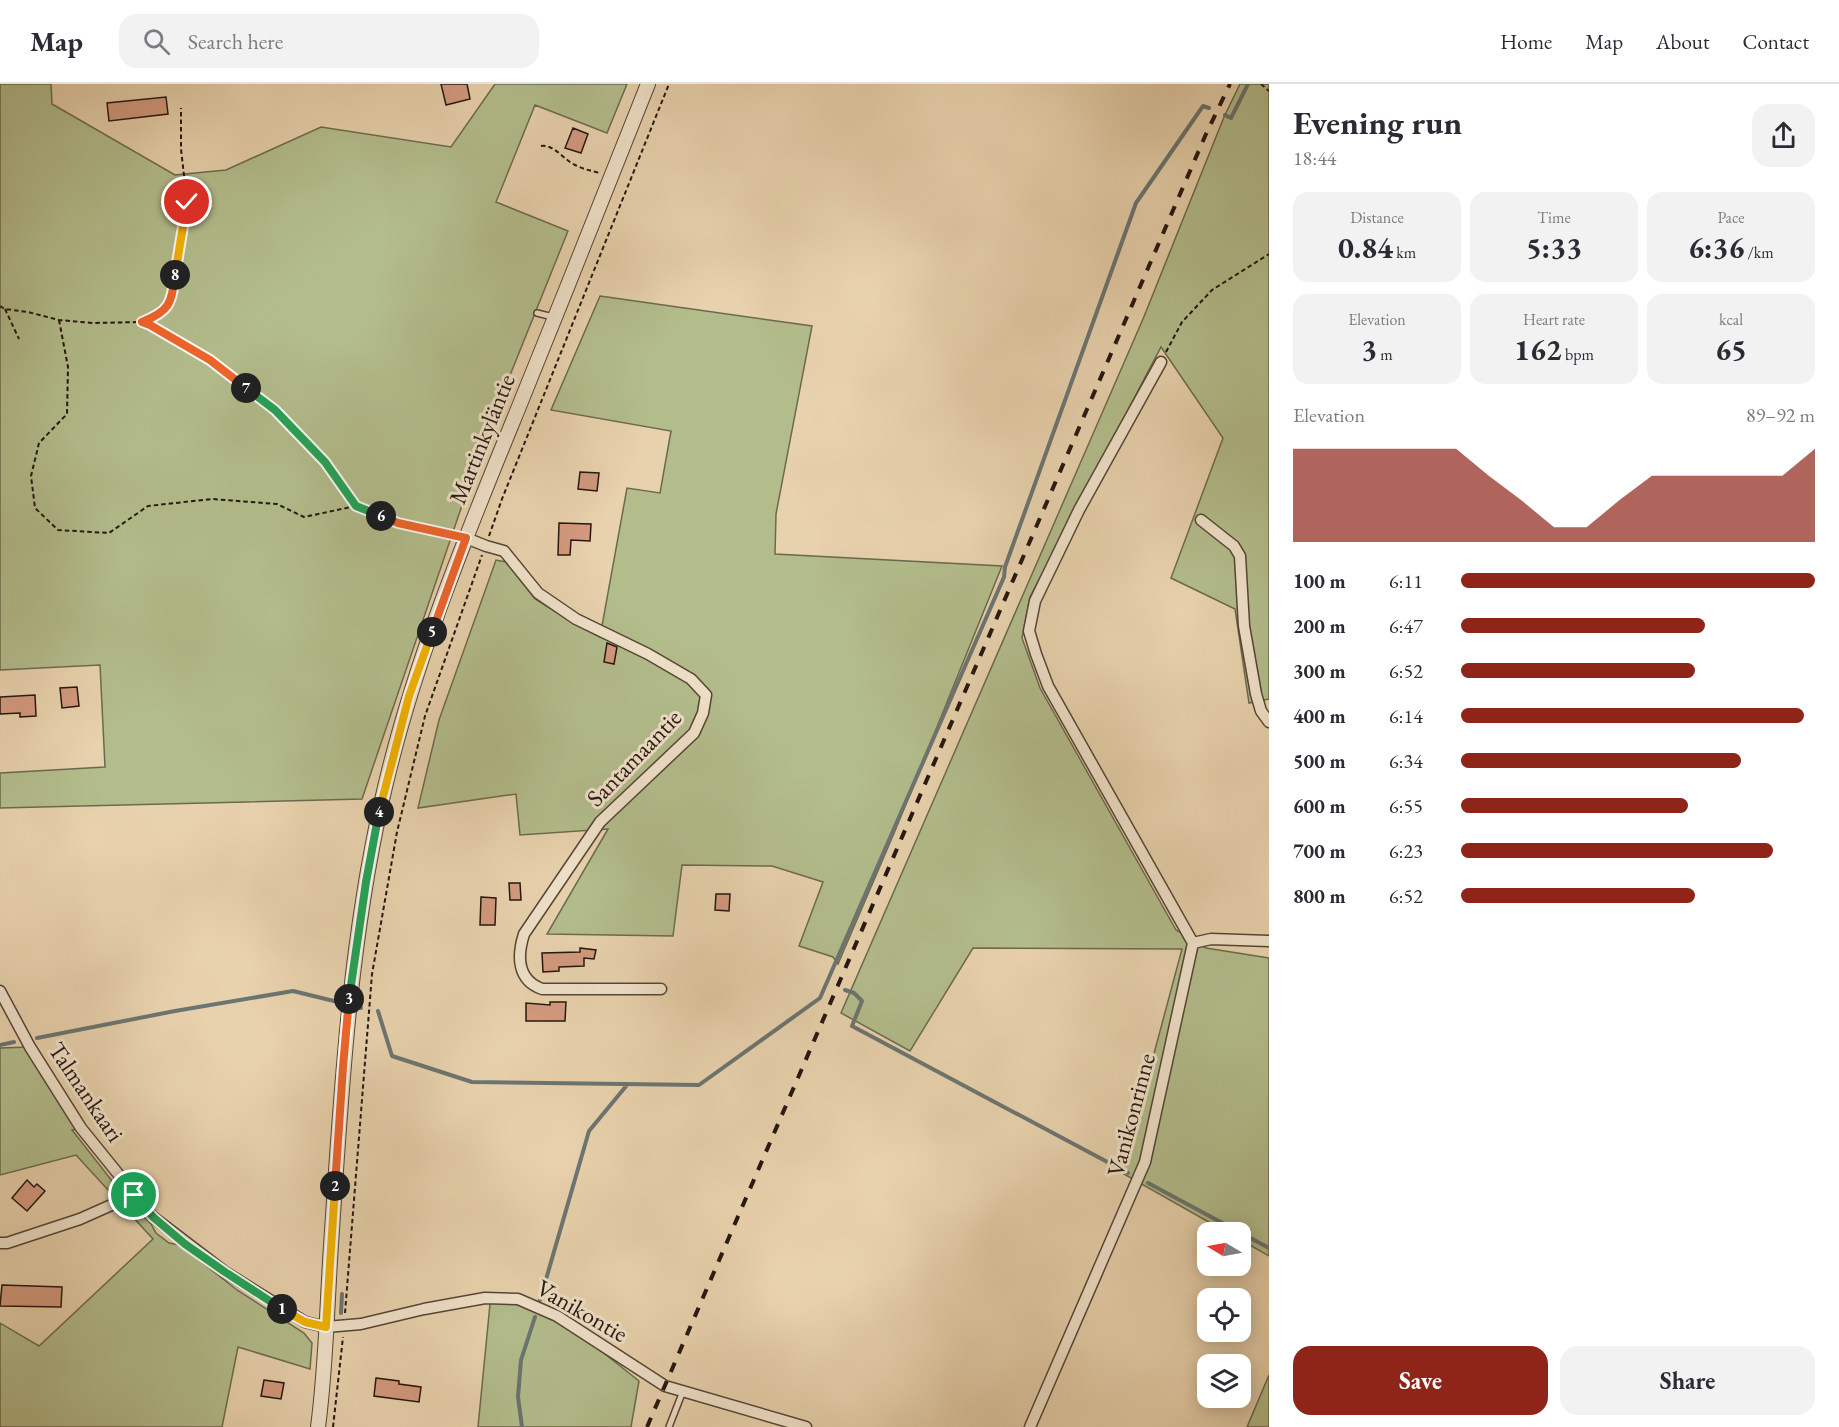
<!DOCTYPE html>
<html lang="en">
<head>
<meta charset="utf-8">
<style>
	:root { --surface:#fff; --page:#f2f2f3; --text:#2b2b33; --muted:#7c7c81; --line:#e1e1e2; --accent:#8f2418 }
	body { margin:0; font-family:"EB Garamond",serif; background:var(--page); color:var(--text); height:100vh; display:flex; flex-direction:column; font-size:22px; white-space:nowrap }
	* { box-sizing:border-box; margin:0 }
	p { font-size:20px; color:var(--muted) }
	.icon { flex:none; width:33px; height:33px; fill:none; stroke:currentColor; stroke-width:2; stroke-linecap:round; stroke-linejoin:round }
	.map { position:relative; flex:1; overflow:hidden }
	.panel { display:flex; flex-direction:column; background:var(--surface); width:570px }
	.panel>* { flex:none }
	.needle { width:39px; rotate:280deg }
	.buttons { position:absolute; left:1197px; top:1138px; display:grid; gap:12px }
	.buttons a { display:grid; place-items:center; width:54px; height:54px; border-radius:12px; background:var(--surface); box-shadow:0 3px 15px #0003; font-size:30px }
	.pin { position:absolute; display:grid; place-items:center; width:51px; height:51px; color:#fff; margin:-26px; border:3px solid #fff; border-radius:50%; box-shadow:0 2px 6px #0007 }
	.km { position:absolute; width:30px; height:30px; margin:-15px; border-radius:50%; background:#222; color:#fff; font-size:16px; line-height:30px; text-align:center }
	.round { display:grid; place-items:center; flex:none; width:63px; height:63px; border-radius:18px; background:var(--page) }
	.overview { display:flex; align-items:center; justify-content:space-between; height:102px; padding:0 24px }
	h1 { font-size:33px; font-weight:700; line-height:45px }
	.metrics { display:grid; grid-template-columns:repeat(3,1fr); gap:9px; height:102px; padding:6px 24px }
	.metrics div { display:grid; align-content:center; border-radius:15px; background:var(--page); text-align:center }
	.metrics b { font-size:30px; font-weight:700 }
	.metrics small { font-size:16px; font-weight:400 }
	.metrics p { font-size:16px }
	.chart { height:168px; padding:12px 24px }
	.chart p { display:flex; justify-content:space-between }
	.chart svg { width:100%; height:108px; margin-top:6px; fill:var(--accent); opacity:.7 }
	.cta { display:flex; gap:12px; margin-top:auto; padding:12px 24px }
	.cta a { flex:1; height:69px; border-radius:18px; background:var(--accent); color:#fff; font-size:24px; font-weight:700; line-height:69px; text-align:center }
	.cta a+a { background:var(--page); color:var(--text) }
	ul { padding:0 24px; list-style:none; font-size:20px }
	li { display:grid; grid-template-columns:96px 72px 1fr; align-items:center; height:45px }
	li i { height:15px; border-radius:8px; background:var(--accent) }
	header { display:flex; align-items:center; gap:36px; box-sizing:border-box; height:84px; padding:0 30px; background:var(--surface); border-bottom:2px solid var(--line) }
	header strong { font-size:28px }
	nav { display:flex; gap:33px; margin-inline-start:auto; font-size:21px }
	.search { width:420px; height:54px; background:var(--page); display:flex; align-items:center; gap:15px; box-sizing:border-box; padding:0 21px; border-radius:18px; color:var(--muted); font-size:22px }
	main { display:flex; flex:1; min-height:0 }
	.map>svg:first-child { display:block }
	.green { fill:#b3bd8c; stroke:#6c6a4e; stroke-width:1.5 }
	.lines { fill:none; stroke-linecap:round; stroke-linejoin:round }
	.stream { stroke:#6b7572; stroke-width:4 }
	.building { fill:#d49a7f; stroke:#241610; stroke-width:1.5 }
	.service-casing { stroke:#554537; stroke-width:8 }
	.minor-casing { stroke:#554537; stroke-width:13 }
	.tertiary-casing { stroke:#554537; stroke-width:16 }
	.path { stroke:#241610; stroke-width:2; stroke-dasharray:4.5 3; stroke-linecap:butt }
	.service { stroke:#f0e2ca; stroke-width:5 }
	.minor { stroke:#f0e2ca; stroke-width:10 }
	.tertiary { stroke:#f0e2ca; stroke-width:14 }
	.rail { stroke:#241610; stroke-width:4; stroke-dasharray:10 10; stroke-linecap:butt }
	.split-1-casing { stroke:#fff; stroke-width:12 }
	.split-2-casing { stroke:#fff; stroke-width:12 }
	.split-3-casing { stroke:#fff; stroke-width:12 }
	.split-4-casing { stroke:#fff; stroke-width:12 }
	.split-5-casing { stroke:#fff; stroke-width:12 }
	.split-6-casing { stroke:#fff; stroke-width:12 }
	.split-7-casing { stroke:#fff; stroke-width:12 }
	.split-8-casing { stroke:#fff; stroke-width:12 }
	.split-9-casing { stroke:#fff; stroke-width:12 }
	.split-1 { stroke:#22a559; stroke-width:8 }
	.split-2 { stroke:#f5b400; stroke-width:8 }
	.split-3 { stroke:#f0652b; stroke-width:8 }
	.split-4 { stroke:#22a559; stroke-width:8 }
	.split-5 { stroke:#f5b400; stroke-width:8 }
	.split-6 { stroke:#f0652b; stroke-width:8 }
	.split-7 { stroke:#22a559; stroke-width:8 }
	.split-8 { stroke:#f0652b; stroke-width:8 }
	.split-9 { stroke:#f5b400; stroke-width:8 }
	.labels { text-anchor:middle; stroke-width:6; stroke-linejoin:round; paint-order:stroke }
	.street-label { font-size:24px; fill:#241610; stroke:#f0e2ca }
</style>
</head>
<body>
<header>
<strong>Map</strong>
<div class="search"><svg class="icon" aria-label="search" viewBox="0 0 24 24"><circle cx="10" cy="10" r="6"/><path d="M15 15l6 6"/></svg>Search here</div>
<nav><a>Home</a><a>Map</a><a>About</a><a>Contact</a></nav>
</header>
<main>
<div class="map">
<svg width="1269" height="1343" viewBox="0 0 1269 1343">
	<rect width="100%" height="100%" fill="#e8d2ad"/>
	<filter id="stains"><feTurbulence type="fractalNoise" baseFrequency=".00333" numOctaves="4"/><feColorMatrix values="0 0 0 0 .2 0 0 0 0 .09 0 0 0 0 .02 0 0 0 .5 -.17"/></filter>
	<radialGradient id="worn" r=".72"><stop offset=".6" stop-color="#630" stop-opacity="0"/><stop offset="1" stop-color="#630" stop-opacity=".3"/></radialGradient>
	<!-- green -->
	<path class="green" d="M0 0H51L52 20 175 91 226 86 321 43 451 63 495 0H627L607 49 535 21 496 118 568 147 486 351 362 715 0 724V689L105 683 100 581 0 586Z
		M1240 0H1269V615L1249 619 1235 525 1171 494 1223 354 1161 263 1030 513 1022 554 1040 604 1176 846 1206 864 1269 874V1172L1241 1156 1240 1149H1228L1122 1089 1182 865 973 864 910 967 841 929 1143 235 1224 33Z
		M600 212 812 242 776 430 775 470 1002 482 895 747 838 880 833 873 799 862 823 798 772 782 682 781 673 852 547 850 608 745 520 751 516 710 418 724 439 636 496 476 506 478 535 515 572 538 600 553 627 404 660 409 671 347 551 326Z
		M30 963 81 1044 72 1046 127 1116 151 1140 156 1149 169 1159 180 1161 237 1206 304 1249 312 1259 310 1285 238 1263 222 1343H0V1239L39 1262 153 1155 76 1071 0 1091V964Z
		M485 1214 518 1215 557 1232 639 1297 631 1343H478L490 1220Z
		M1269 1291V1343H1247Z"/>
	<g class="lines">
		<!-- stream -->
		<path class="stream" d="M1225 31 1231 34 1248 0
			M845 906 854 909 862 917 852 942 1128 1089
			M360 923 361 924
			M378 927 392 972 472 998 699 1001 820 914 1004 493 1005 483 1136 119 1203 22 1209 24
			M37 954 175 927 293 907 338 918
			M0 961 14 958
			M1148 1099 1269 1164
			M540 1216 589 1047 627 1001
			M341 1229 342 1210
			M522 1343 518 1313 521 1276 535 1233"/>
	</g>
	<!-- building -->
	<path class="building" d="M441 0H467L470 15 446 21Z
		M166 13 168 30 109 37 107 19Z
		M573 44 588 50 581 69 565 64Z
		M580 388 599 389 597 407 578 405Z
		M559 439 591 440 590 457 571 456 570 471H558Z
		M607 559 617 563 614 580 604 578Z
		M77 603 79 622 62 624 60 604Z
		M35 611 36 632 20 633V629L0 630V613Z
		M509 799H520L521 816H510Z
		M716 810H730L729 827 715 826Z
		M481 813 496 814 495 841H480Z
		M580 864 596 866 594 875 584 874V882L559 883V887L543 888 542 869 580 868Z
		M550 918H566L565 937H526V919L550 921Z
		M27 1096 34 1103 37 1100 45 1107 27 1127 12 1114Z
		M2 1201 62 1203 61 1223 0 1222Z
		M376 1294 399 1297V1300L421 1303 419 1318 374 1312Z
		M264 1296 284 1299 281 1315 261 1312Z"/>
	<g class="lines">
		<!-- service casing -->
		<g class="service-casing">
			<path id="service" d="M537 229 553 233
				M669 1343 683 1307"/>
		</g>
		<!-- minor casing -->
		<g class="minor-casing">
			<path id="minor" d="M1161 278 1079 426 1035 517 1029 547 1036 570 1048 602 1193 859
				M1201 436 1234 462 1240 472 1244 542 1256 610 1261 627 1269 638
				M466 454 486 462 504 467 538 509 576 535 648 570 691 595 706 611 703 629 694 649 600 738 524 850C517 872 517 896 542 905H661
				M1193 859 1211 855 1269 857
				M0 907 30 963 81 1044 153 1133 225 1188 305 1238 326 1243 361 1240 424 1225 485 1214 518 1215 557 1232 665 1302 806 1343
				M0 1159H7L80 1135 134 1111
				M1030 1343 1145 1078 1193 859"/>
		</g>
		<!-- tertiary casing -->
		<g class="tertiary-casing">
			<path id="tertiary" d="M318 1343C326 1283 327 1222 331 1161 341 1012 349 862 382 716 412 582 466 452 518 325 562 217 605 108 648 0"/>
		</g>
		<!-- path -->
		<path class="path" d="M1261 0 1269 7
			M541 62C554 60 564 76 575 81 583 85 591 87 600 89
			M0 222 5 225 28 228 59 236 93 239 142 238 159 231 172 216 187 118 181 65V24
			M5 225 19 255
			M59 236 68 283 67 330 39 359 31 392 35 424 58 446 109 449 148 422 212 415 277 420 304 433 356 422
			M142 238 150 241 210 276 275 326 325 378 356 422 398 439 452 451
			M1166 268 1182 238 1212 206 1269 170
			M489 452 502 415 669 0
			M345 1229 372 890 397 748 425 632 482 471
			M333 1343 343 1253"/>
		<!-- service -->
		<use href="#service" class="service"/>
		<!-- minor -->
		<use href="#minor" class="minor"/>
		<!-- tertiary -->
		<use href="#tertiary" class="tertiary"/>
		<!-- rail -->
		<path class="rail" d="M647 1343 1206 50 1230 0"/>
	</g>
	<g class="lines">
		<!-- split-1 casing -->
		<g class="split-1-casing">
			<path id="split-1" d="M134 1111 153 1133 185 1160 225 1188 282 1225"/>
		</g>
		<!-- split-2 casing -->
		<g class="split-2-casing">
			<path id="split-2" d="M282 1225 305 1238 326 1243 335 1102"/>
		</g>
		<!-- split-3 casing -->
		<g class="split-3-casing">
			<path id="split-3" d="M335 1102 343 983 349 915"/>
		</g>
		<!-- split-4 casing -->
		<g class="split-4-casing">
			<path id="split-4" d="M349 915 366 798 379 728"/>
		</g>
		<!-- split-5 casing -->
		<g class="split-5-casing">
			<path id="split-5" d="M379 728 409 612 432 548"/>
		</g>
		<!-- split-6 casing -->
		<g class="split-6-casing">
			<path id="split-6" d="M381 432 398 439 466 454 432 548"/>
		</g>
		<!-- split-7 casing -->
		<g class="split-7-casing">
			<path id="split-7" d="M246 304 275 326 325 378 356 422 381 432"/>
		</g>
		<!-- split-8 casing -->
		<g class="split-8-casing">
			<path id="split-8" d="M175 191C171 220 170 227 142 238L150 241 210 276 246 304"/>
		</g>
		<!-- split-9 casing -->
		<g class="split-9-casing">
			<path id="split-9" d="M175 191 187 118"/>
		</g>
		<!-- split-1 -->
		<use href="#split-1" class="split-1"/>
		<!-- split-2 -->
		<use href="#split-2" class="split-2"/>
		<!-- split-3 -->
		<use href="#split-3" class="split-3"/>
		<!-- split-4 -->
		<use href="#split-4" class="split-4"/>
		<!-- split-5 -->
		<use href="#split-5" class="split-5"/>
		<!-- split-6 -->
		<use href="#split-6" class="split-6"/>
		<!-- split-7 -->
		<use href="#split-7" class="split-7"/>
		<!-- split-8 -->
		<use href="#split-8" class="split-8"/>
		<!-- split-9 -->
		<use href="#split-9" class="split-9"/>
	</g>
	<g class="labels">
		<!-- street labels -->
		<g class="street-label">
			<text transform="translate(482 355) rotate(-68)" y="8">Martinkyläntie</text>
			<text transform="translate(634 674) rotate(-46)" y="8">Santamaantie</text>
			<text transform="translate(86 1008) rotate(56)" y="8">Talmankaari</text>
			<text transform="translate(1131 1031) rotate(-75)" y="8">Vanikonrinne</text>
			<text transform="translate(582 1227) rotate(30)" y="8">Vanikontie</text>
		</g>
	</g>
	<rect width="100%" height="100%" filter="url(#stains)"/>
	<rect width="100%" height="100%" fill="url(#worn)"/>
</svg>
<div class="buttons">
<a><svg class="needle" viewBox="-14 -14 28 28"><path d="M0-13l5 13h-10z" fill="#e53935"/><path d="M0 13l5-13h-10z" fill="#7c7c81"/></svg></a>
<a><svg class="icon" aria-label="locate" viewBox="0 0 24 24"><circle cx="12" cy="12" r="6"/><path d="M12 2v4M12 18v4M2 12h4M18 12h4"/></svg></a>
<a><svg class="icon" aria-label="layers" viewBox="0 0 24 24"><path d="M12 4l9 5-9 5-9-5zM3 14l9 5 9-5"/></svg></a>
</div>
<div class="pin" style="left:134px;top:1111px;background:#1e9e55"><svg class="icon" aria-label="arrive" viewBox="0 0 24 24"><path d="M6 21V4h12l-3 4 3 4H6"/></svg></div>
<div class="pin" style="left:187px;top:118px;background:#d93025"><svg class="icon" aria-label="check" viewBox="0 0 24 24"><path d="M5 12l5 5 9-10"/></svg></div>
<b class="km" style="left:282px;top:1225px">1</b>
<b class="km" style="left:335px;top:1102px">2</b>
<b class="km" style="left:349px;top:915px">3</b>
<b class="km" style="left:379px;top:728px">4</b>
<b class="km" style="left:432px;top:548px">5</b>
<b class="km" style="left:381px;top:432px">6</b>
<b class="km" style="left:246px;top:304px">7</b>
<b class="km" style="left:175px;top:191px">8</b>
</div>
<section class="panel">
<div class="overview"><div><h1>Evening run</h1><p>18:44</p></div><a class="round"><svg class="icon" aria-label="share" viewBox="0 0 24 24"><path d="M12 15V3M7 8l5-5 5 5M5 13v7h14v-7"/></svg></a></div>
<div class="metrics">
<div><p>Distance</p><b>0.84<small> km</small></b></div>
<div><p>Time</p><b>5:33</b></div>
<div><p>Pace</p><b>6:36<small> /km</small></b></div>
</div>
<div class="metrics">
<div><p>Elevation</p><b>3<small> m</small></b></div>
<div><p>Heart rate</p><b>162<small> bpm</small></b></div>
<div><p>kcal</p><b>65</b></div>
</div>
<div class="chart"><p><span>Elevation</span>89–92 m</p>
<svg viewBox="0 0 160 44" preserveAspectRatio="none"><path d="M0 44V6L10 6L20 6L30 6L40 6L50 6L60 17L70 27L80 38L90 38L100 27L110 17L120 17L130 17L140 17L150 17L160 6V44z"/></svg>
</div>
<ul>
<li><b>100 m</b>6:11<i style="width:100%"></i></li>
<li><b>200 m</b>6:47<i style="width:69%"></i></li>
<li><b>300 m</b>6:52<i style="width:66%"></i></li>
<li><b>400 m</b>6:14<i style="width:97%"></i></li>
<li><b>500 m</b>6:34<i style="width:79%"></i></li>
<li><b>600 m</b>6:55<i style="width:64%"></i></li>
<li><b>700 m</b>6:23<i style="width:88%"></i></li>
<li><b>800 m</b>6:52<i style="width:66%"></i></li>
</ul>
<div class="cta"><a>Save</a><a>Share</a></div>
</section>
</main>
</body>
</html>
